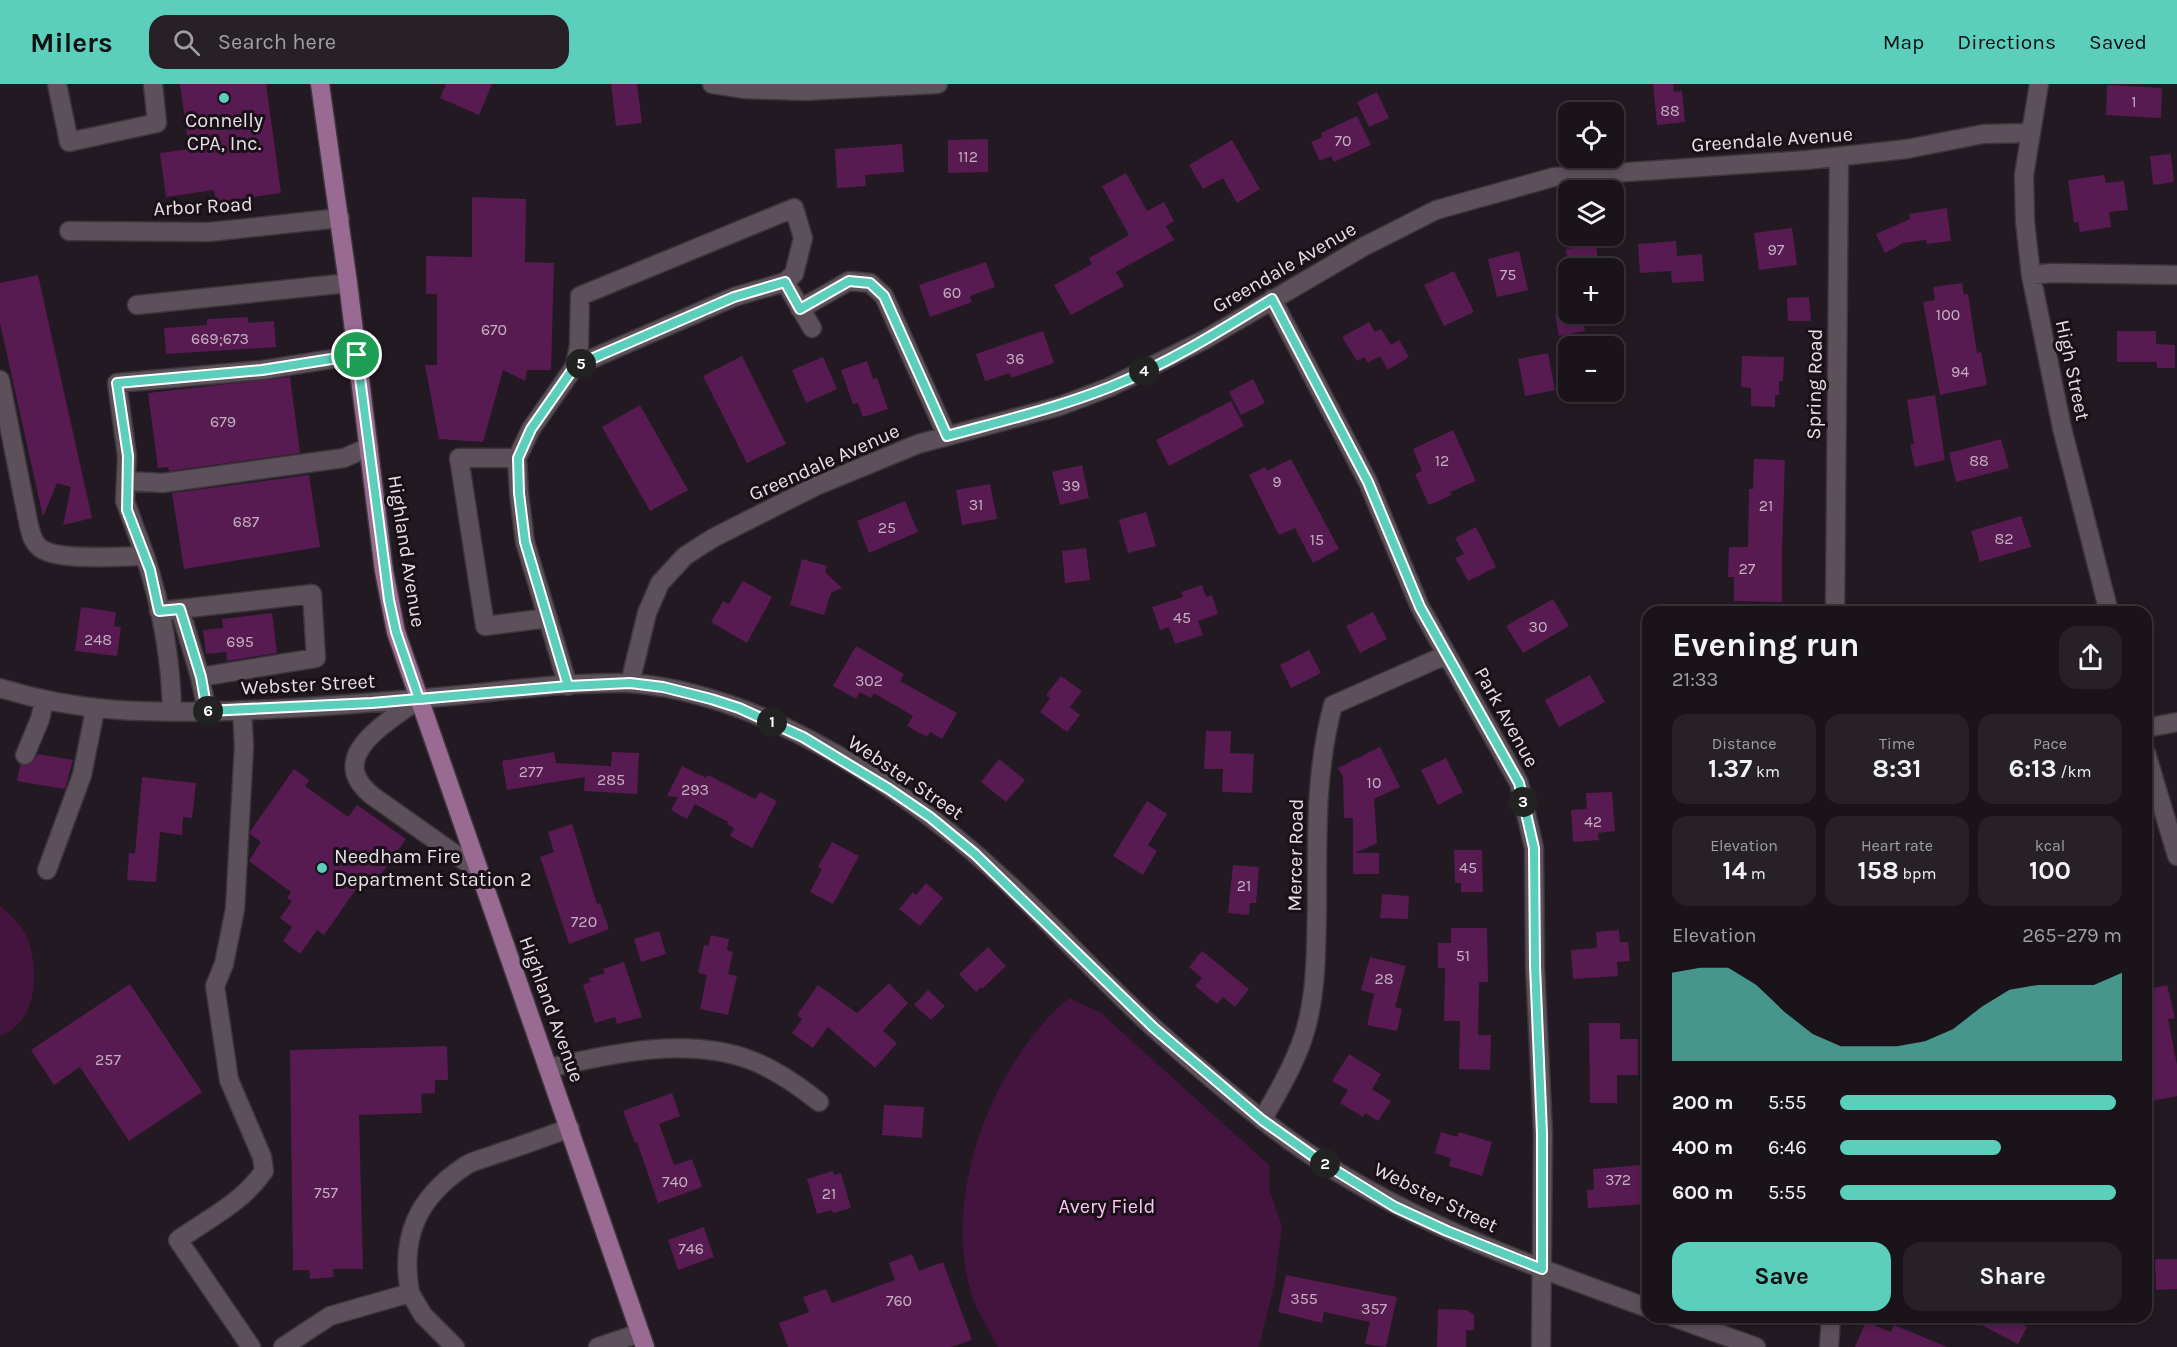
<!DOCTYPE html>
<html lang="en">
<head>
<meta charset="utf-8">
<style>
	:root { --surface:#1a131a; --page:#272027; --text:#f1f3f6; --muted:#9f9ea2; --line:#383239; --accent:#5bcebc }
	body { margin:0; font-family:Karla,sans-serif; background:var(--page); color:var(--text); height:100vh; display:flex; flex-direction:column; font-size:22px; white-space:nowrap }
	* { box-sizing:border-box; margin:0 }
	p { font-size:20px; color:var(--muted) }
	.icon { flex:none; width:33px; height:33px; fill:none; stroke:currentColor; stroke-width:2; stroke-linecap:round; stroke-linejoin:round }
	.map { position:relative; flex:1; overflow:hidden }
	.drawer { position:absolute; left:1642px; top:522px; width:510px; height:717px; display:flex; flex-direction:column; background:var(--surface); border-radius:18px; box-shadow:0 3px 9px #0003,0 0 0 2px var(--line) }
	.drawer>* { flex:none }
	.controls { position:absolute; left:1558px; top:18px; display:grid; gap:12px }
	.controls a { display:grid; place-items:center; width:66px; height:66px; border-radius:12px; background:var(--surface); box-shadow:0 3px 9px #0003,0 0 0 2px var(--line); font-size:30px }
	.pin { position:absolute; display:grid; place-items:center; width:51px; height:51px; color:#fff; margin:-26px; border:3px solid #fff; border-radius:50%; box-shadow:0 2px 6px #0007 }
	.km { position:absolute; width:30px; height:30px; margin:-15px; border-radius:50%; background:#222; color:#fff; font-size:16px; line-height:30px; text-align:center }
	.round { display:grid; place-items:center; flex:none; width:63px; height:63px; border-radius:18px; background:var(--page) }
	.overview { display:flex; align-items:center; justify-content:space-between; height:102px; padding:0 30px }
	h1 { font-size:33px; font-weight:700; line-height:45px }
	.figures { display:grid; grid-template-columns:repeat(3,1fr); gap:9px; height:102px; padding:6px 30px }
	.figures div { display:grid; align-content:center; border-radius:15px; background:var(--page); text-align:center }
	.figures b { font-size:26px; font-weight:700 }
	.figures small { font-size:16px; font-weight:400 }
	.figures p { font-size:16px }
	.chart { height:168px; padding:12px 30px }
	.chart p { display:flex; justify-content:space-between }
	.chart svg { width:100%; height:108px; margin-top:6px; fill:var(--accent); opacity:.7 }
	.action { display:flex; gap:12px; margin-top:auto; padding:12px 30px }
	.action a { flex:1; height:69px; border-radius:18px; background:var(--accent); color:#111; font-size:24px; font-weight:700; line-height:69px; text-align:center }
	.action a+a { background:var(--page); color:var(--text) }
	ul { padding:0 30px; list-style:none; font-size:20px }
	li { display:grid; grid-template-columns:96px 72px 1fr; align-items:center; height:45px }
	li i { height:15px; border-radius:8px; background:var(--accent) }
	header { display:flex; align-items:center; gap:36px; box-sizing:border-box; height:84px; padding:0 30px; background:var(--accent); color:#111 }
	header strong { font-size:28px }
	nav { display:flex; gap:33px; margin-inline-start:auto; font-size:21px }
	.search { width:420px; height:54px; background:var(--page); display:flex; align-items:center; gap:15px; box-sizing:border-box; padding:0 21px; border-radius:18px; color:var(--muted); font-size:22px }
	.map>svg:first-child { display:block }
	.green { fill:#42143e }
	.building { fill:#571b51 }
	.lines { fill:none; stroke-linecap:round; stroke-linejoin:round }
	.minor-casing { stroke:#3c353b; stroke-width:21 }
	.major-casing { stroke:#3c353b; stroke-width:21 }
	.minor { stroke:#5c505a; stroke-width:18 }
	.major { stroke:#996b93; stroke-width:18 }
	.route-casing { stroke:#fff; stroke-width:12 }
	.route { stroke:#5bcebc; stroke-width:8 }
	.poi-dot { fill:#5bcebc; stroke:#1a1018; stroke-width:2 }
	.labels { text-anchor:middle; stroke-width:6; stroke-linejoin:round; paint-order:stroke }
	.number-label { font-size:16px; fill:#c3afc1 }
	.poi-label { font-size:20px; fill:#e7e0e6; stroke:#1a1018 }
	.street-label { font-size:20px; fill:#e7e0e6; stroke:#1a1018 }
	.park-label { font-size:20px; fill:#fbc4f2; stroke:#1a1018 }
</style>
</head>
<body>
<header>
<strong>Milers</strong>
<div class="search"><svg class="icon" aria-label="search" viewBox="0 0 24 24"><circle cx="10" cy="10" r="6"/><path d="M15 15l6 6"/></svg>Search here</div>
<nav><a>Map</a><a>Directions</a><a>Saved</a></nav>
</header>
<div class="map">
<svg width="2177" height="1263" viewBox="0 0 2177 1263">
	<rect width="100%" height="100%" fill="#231922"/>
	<!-- green -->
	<path class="green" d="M0 822C11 831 25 844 29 858 39 890 37 939 0 952Z
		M1069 914 1101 929 1269 1081 1270 1108 1282 1142 1275 1197 1259 1263H998C989 1246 977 1228 971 1209 942 1110 992 979 1069 914Z"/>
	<!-- building -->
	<path class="building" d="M180 0H266L281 109 216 118 214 106 166 113 160 69 189 65Z
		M446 0H492L479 31 440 14Z
		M611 0H637L642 39 616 42Z
		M1653 0H1673L1674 8 1682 7 1685 38 1657 41Z
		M2107 1 2162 4 2161 34 2106 31Z
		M1377 8 1389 34 1369 43 1357 18Z
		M1357 32 1371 61 1334 78 1331 72 1320 77 1311 58 1322 53 1321 49Z
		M988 55V88L948 89V56Z
		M1232 56 1260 105 1237 119 1223 94 1203 105 1189 81Z
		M902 60 904 88 865 91 866 102 837 104 835 65Z
		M2171 70 2174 98 2153 101 2150 72Z
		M1126 89 1147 127 1164 118 1174 137 1166 142 1174 156 1116 188 1124 202 1071 231 1054 201 1092 180 1089 174 1129 151 1102 102Z
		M2104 91 2106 99 2124 97 2128 126 2109 128 2111 143 2080 148 2078 138 2074 139 2068 96Z
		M472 113 526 115 525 178 554 179 551 286H527L525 297 503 286 483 358 439 355 425 281H437V210H426V172L472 173Z
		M1947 124 1951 157 1927 160 1926 156 1903 159 1885 169 1876 150 1910 135 1909 130Z
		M1792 144 1797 181 1759 186 1754 149Z
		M1676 157 1677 172 1702 170 1704 197 1672 199 1671 187 1640 189 1638 160Z
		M1596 161 1599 184H1568L1566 165Z
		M1519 167 1528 206 1497 213 1488 175Z
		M986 178 995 203 970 212 972 218 930 233 919 201Z
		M1454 187 1474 228 1444 242 1424 201Z
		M38 191 92 434 63 441 71 403 57 399 43 433 0 239V199Z
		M1962 199 1964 211 1968 210 1977 269 1981 268 1987 301 1940 311 1923 218 1935 216 1933 203Z
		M1809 213 1811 237H1788L1787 214Z
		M1555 230H1582L1585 247 1559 252Z
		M248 233V239L274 237 276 263 166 270 164 244 207 241V235Z
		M1369 238 1375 248 1381 245 1391 261 1399 256 1409 273 1388 286 1380 272 1368 279 1364 273 1357 277 1342 253Z
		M1043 247 1054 279 1011 294 1010 289 985 297 976 270Z
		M2117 247H2156V260L2175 261V284H2157L2156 274V278H2117Z
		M1548 269 1555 306 1525 312 1518 275Z
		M742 272 786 360 747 379 703 292Z
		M1742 272 1784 273 1783 297H1779V311H1775V323L1751 322V304L1741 303Z
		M823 273 837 305 806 319 792 286Z
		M867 277 873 295 877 294 888 325 863 333 858 319 853 320 841 286Z
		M290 293 300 369 169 387 168 383 158 384 148 309Z
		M1253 295 1265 319 1241 331 1229 308Z
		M1935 311 1945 376 1915 383 1910 361 1914 360 1907 316Z
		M1231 317 1244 342 1169 382 1156 356Z
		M640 321 688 406 650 427 602 343Z
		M1453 346 1476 397 1450 408 1452 411 1429 421 1415 390 1422 387 1413 365Z
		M2001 355 2009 384 1956 398 1949 369Z
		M1291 375 1339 465 1313 479 1295 444 1279 451 1249 391 1265 383 1267 387Z
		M1754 375 1785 376 1782 463V518L1734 517V493H1728L1729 463H1748L1749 405H1753Z
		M1082 381 1089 414 1060 421 1052 388Z
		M309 391 320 463 184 485 172 409Z
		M990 400 997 435 962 441 956 406Z
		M905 417 918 448 869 469 857 437Z
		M1146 428 1156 462 1128 469 1119 436Z
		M2021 432 2031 463 1980 478 1971 447Z
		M1476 443 1496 483 1468 497 1455 474 1464 470 1455 454Z
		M1086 464 1090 496 1065 499 1062 467Z
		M802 475 827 482 825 488 842 504 831 509 824 531 790 521Z
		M743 497 772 513 747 559 711 538 723 517 729 520Z
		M1202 501 1206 513 1212 511 1218 530 1198 537 1203 551 1175 560 1169 543 1160 546 1152 523 1183 513 1181 508Z
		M1553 515 1569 542 1523 569 1506 542Z
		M81 523 116 528 114 542 121 543 117 572 75 567Z
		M1373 528 1387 555 1360 569 1346 542Z
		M272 529 277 569 227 577 226 568 206 570 203 546 223 544 222 535Z
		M856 562 904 590 900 597 957 629 942 655 930 648 927 653 907 642 913 632 874 609 871 614 860 608 856 615 833 602Z
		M1309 566 1321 589 1291 604 1280 581Z
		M1590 591 1605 618 1559 643 1545 616Z
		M1061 592 1082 607 1070 623 1080 631 1067 648 1040 628 1050 614 1046 611Z
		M1206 647H1231L1230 669 1254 670 1252 709 1222 708 1223 685H1204Z
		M1380 663 1400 703 1374 715 1377 759 1355 769H1379V790H1353V734H1344L1343 693 1338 684Z
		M554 668 556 679 611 682 612 668 639 669 637 710 584 707 585 693 507 706 502 677Z
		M38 670 73 676 65 705 17 697 20 681 31 680Z
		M1446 674 1463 708 1438 721 1421 686Z
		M999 675 1025 696 1006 718 981 698Z
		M682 682 706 694 708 691 755 715 760 708 777 717 752 764 730 752 734 744 727 740 728 738 695 720 687 735 671 726 678 713 667 712Z
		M294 685 309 696 305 702 348 733 357 721 406 755 379 793 375 791 366 802 361 798 324 851 317 846 300 870 283 857 292 843 280 834 292 817 287 814 291 808 249 777 261 758 250 750 251 746Z
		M142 693 196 699 192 734 183 733 182 751 160 748 156 798 127 796 129 769 135 770Z
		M1612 708 1615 747 1598 749 1599 756 1573 758 1571 726 1587 725 1586 709Z
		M1147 717 1167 730 1148 761 1157 767 1143 791 1113 772Z
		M572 740 597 820 600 819 609 845 569 860 540 773 554 768 548 748Z
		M832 758 859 772 833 820 810 808 822 785 818 783Z
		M1454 766H1482L1483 808H1461V799H1455Z
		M1233 781 1259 783 1256 819H1250L1249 831 1228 829Z
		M926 799 943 814 920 842 899 825 913 808 916 811Z
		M1382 810 1409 812 1408 835 1380 834Z
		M1451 844H1487L1488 898H1479L1478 951H1491L1490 986 1459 985 1460 937H1444L1445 884H1438V859H1451Z
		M1619 846 1620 858H1628L1630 877 1617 878 1618 892 1573 895 1571 866 1597 864 1596 848Z
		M659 847 666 870 641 878 634 855Z
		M711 851 729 855 727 866 733 868 728 890 737 892 728 931 700 925 707 891 698 889 704 861 708 862Z
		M988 863 1006 882 982 905 981 903 976 908 959 890Z
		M1202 867 1249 905 1235 923 1223 913 1217 920 1195 902 1202 894 1189 883Z
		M1370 873 1406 882 1395 923 1402 925 1397 947 1367 941 1374 910 1361 906Z
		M624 878 642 933 617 940 615 933 595 939 583 901 590 898 589 894 605 889 603 885Z
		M889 899 908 919 883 947 897 959 875 984 828 943 813 964 792 949 802 935 797 931 818 901 857 929Z
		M130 900 202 1008 129 1057 80 983 54 1001 31 966Z
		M2167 901 2175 934 2168 935 2177 981V1012L2146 1018V906Z
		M928 906 945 922 931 936 914 921Z
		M1589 939H1620V955H1638V991H1617V1019H1590Z
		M447 962 448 996H435V1009L421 1010 422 1029 359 1031 363 1185H333L334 1193 310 1195 309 1186H293L290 966Z
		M1349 970 1381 990 1372 1005 1391 1017 1378 1037 1365 1029 1363 1033 1340 1019 1348 1006 1332 997Z
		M672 1009 680 1032 659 1040 674 1081 692 1075 702 1103 658 1119 637 1058 635 1059 623 1027Z
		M884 1021 924 1023 922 1054 882 1051Z
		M1441 1048 1457 1053 1459 1048 1492 1058 1482 1092 1449 1082 1451 1074 1435 1069Z
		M1642 1081 1645 1120 1588 1124 1587 1106 1594 1105 1593 1085Z
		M833 1087 834 1091 841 1089 851 1124 833 1129 832 1126 817 1130 807 1095Z
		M704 1143 714 1173 678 1186 668 1156Z
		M912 1170 919 1187 943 1178 972 1256 951 1263H788L779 1239 809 1228 803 1213 826 1205 832 1219 895 1196 889 1179Z
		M2155 1175H2177V1205L2156 1206Z
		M1286 1191 1397 1213 1386 1263 1365 1260 1370 1238 1324 1228 1322 1239 1278 1228Z
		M1438 1225 1467 1226 1474 1231V1246H1466V1263H1437Z
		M1966 1233H2007L2027 1243 2018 1260Z
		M1866 1238 1891 1248 1894 1241 1947 1263H1855Z"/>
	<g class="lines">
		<!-- minor casing -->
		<g class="minor-casing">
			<path id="minor" d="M57 0 69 58 157 39 153 0
				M712 0 744 5 804 7 938 0
				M2039 0 2024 91 2025 138 2031 191 2062 344 2109 528
				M69 147 209 148 340 134
				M2031 191 2052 189 2177 191
				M785 198 812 244
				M1272 215 1368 398 1420 523 1519 699 1534 764 1535 882 1543 1049 1541 1263
				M137 221 348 199
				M800 225 849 197 870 199 884 212 947 352
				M0 296 29 442C31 449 32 457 39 463 55 478 122 472 145 472L125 417 127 372 117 299 262 286 357 271
				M517 374H459L485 542 548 534
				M126 397 163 399 344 374 369 363
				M145 472C161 521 171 576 172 628
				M159 527 180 525 312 510 316 574 200 593 180 525
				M1835 528 1839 73
				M200 593 207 627
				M630 599 647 529 660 499 685 472 713 454 816 402 918 360 1060 322 1110 303 1204 256 1363 163 1436 126 1554 93 1807 76 1907 65 1983 50 2030 49
				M568 602 525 458 519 409 517 374 531 345 575 282 579 261 580 212 794 124 803 154 794 190 785 198 734 213 575 282
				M0 604C81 629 146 629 230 627 307 624 384 618 461 611 516 605 573 598 628 599 664 601 702 611 736 623 838 660 944 736 1021 812 1065 855 1107 901 1153 943 1187 974 1222 1004 1259 1033 1374 1126 1511 1174 1648 1224
				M417 616C385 640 323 674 374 713L479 787
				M242 626 244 662 235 825 224 880 215 902 229 996 262 1073 264 1087C242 1119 209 1134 178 1156L251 1263
				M2146 644 2177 638
				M2146 669 2177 772
				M25 671 40 635 44 617
				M47 786 82 691 95 626
				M549 984C613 969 690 952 753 977 778 987 799 1002 819 1018
				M1262 1036C1277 1010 1293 983 1303 954 1317 912 1316 866 1317 822 1317 755 1315 687 1333 621L1446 571
				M410 1209C400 1153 417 1114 465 1082 474 1076 486 1074 496 1070 521 1062 545 1053 570 1044
				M1673 1233 1756 1263
				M283 1263 330 1232 410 1209 423 1231 455 1263
				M598 1263 640 1249
				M1829 1263 1831 1233"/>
		</g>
		<!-- major casing -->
		<g class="major-casing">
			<path id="major" d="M320 0 348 199 384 487 396 548 645 1263"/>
		</g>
		<!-- minor -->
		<use href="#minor" class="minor"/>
		<!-- major -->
		<use href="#major" class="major"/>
	</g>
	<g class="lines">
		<!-- route casing -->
		<g class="route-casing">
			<path id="route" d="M357 271 389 516 396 548 419 615 568 602 630 599 663 603 711 615 739 624 803 653 889 705 930 733 975 770 1154 944 1262 1036 1317 1075 1395 1123 1447 1147 1542 1185V1049L1535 882 1534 764 1519 699 1420 523 1368 398 1272 215C1220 247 1167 280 1110 303 1057 324 1002 337 947 352L884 212 870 199 849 197 800 225 785 198 734 213 575 282 531 345 518 374 519 409 525 458 568 602 372 619 207 627 201 593 180 525 159 527 150 486 127 426 128 372 117 299 262 286 357 271"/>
		</g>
		<!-- route -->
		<use href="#route" class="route"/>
	</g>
	<!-- markers -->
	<g class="poi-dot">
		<circle cx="224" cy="14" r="6"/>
		<circle cx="322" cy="784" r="6"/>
	</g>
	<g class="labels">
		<!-- number labels -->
		<g class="number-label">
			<text x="2134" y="23">1</text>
			<text x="1670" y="32">88</text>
			<text x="1343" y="62">70</text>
			<text x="968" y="78">112</text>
			<text x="1776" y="171">97</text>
			<text x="1508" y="196">75</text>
			<text x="952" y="214">60</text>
			<text x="1948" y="236">100</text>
			<text x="494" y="251">670</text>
			<text x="220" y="260">669;673</text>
			<text x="1015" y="280">36</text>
			<text x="1960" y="293">94</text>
			<text x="223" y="343">679</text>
			<text x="1442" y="382">12</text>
			<text x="1979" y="382">88</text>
			<text x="1277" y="403">9</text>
			<text x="1071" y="407">39</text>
			<text x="976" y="426">31</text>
			<text x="1766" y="427">21</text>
			<text x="246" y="443">687</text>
			<text x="887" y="449">25</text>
			<text x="2004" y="460">82</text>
			<text x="1317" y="461">15</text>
			<text x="1747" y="490">27</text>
			<text x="1182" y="539">45</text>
			<text x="1538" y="548">30</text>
			<text x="98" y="561">248</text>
			<text x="240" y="563">695</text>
			<text x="869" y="602">302</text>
			<text x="531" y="693">277</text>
			<text x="611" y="701">285</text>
			<text x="1374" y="704">10</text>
			<text x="695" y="711">293</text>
			<text x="1593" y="743">42</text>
			<text x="1468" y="789">45</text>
			<text x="1244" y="807">21</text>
			<text x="584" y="843">720</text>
			<text x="1463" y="877">51</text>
			<text x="1384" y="900">28</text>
			<text x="108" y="981">257</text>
			<text x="1618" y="1101">372</text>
			<text x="675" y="1103">740</text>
			<text x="326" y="1114">757</text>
			<text x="829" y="1115">21</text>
			<text x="691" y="1170">746</text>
			<text x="1304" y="1220">355</text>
			<text x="899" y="1222">760</text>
			<text x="1374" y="1230">357</text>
		</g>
		<!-- poi labels -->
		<g class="poi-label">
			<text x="224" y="43">Connelly<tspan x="224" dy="23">CPA, Inc.</tspan></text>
			<text x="334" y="779" text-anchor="start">Needham Fire<tspan x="334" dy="23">Department Station 2</tspan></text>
		</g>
		<!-- street labels -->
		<g class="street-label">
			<text transform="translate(1772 55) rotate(-4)" y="7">Greendale Avenue</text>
			<text transform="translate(203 122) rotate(-3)" y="7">Arbor Road</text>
			<text transform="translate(1284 183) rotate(-30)" y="7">Greendale Avenue</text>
			<text transform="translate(2073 286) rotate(78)" y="7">High Street</text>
			<text transform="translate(1814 300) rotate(-89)" y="7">Spring Road</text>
			<text transform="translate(824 378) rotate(-24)" y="7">Greendale Avenue</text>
			<text transform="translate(407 467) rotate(81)" y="7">Highland Avenue</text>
			<text transform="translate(308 600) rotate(-3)" y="7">Webster Street</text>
			<text transform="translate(1507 633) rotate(61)" y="7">Park Avenue</text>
			<text transform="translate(906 693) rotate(34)" y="7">Webster Street</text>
			<text transform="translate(1295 771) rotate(-89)" y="7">Mercer Road</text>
			<text transform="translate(552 925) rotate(70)" y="7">Highland Avenue</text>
			<text transform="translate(1436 1113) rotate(26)" y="7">Webster Street</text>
		</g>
		<!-- park labels -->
		<g class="park-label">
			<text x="1107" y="1129">Avery Field</text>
		</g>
	</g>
</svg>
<div class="controls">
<a><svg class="icon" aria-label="locate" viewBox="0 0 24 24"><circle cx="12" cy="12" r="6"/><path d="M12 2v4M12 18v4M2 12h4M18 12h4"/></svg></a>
<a><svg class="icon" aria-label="layers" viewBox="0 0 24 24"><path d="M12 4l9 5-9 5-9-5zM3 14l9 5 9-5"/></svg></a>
<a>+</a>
<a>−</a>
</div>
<div class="pin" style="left:357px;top:271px;background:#1e9e55"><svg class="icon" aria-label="arrive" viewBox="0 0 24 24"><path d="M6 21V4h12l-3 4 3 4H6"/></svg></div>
<b class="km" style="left:772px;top:638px">1</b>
<b class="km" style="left:1325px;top:1080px">2</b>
<b class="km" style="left:1523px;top:718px">3</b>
<b class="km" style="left:1144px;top:287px">4</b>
<b class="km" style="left:581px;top:280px">5</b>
<b class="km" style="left:208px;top:627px">6</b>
<section class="drawer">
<div class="overview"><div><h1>Evening run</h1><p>21:33</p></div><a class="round"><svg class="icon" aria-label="share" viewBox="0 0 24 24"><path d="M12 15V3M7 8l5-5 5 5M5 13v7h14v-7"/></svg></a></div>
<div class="figures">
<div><p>Distance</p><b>1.37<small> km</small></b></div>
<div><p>Time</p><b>8:31</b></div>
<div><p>Pace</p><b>6:13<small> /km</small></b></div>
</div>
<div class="figures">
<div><p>Elevation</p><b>14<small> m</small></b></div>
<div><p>Heart rate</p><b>158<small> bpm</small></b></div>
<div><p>kcal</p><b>100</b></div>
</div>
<div class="chart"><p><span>Elevation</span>265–279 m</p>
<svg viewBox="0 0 160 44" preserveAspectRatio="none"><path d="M0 44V8L10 6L20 6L30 13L40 24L50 33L60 38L70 38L80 38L90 36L100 31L110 22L120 15L130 13L140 13L150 13L160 8V44z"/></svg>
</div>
<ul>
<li><b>200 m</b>5:55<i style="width:98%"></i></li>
<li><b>400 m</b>6:46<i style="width:57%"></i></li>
<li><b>600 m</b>5:55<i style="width:98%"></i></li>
</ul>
<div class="action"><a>Save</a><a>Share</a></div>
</section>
</div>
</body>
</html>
